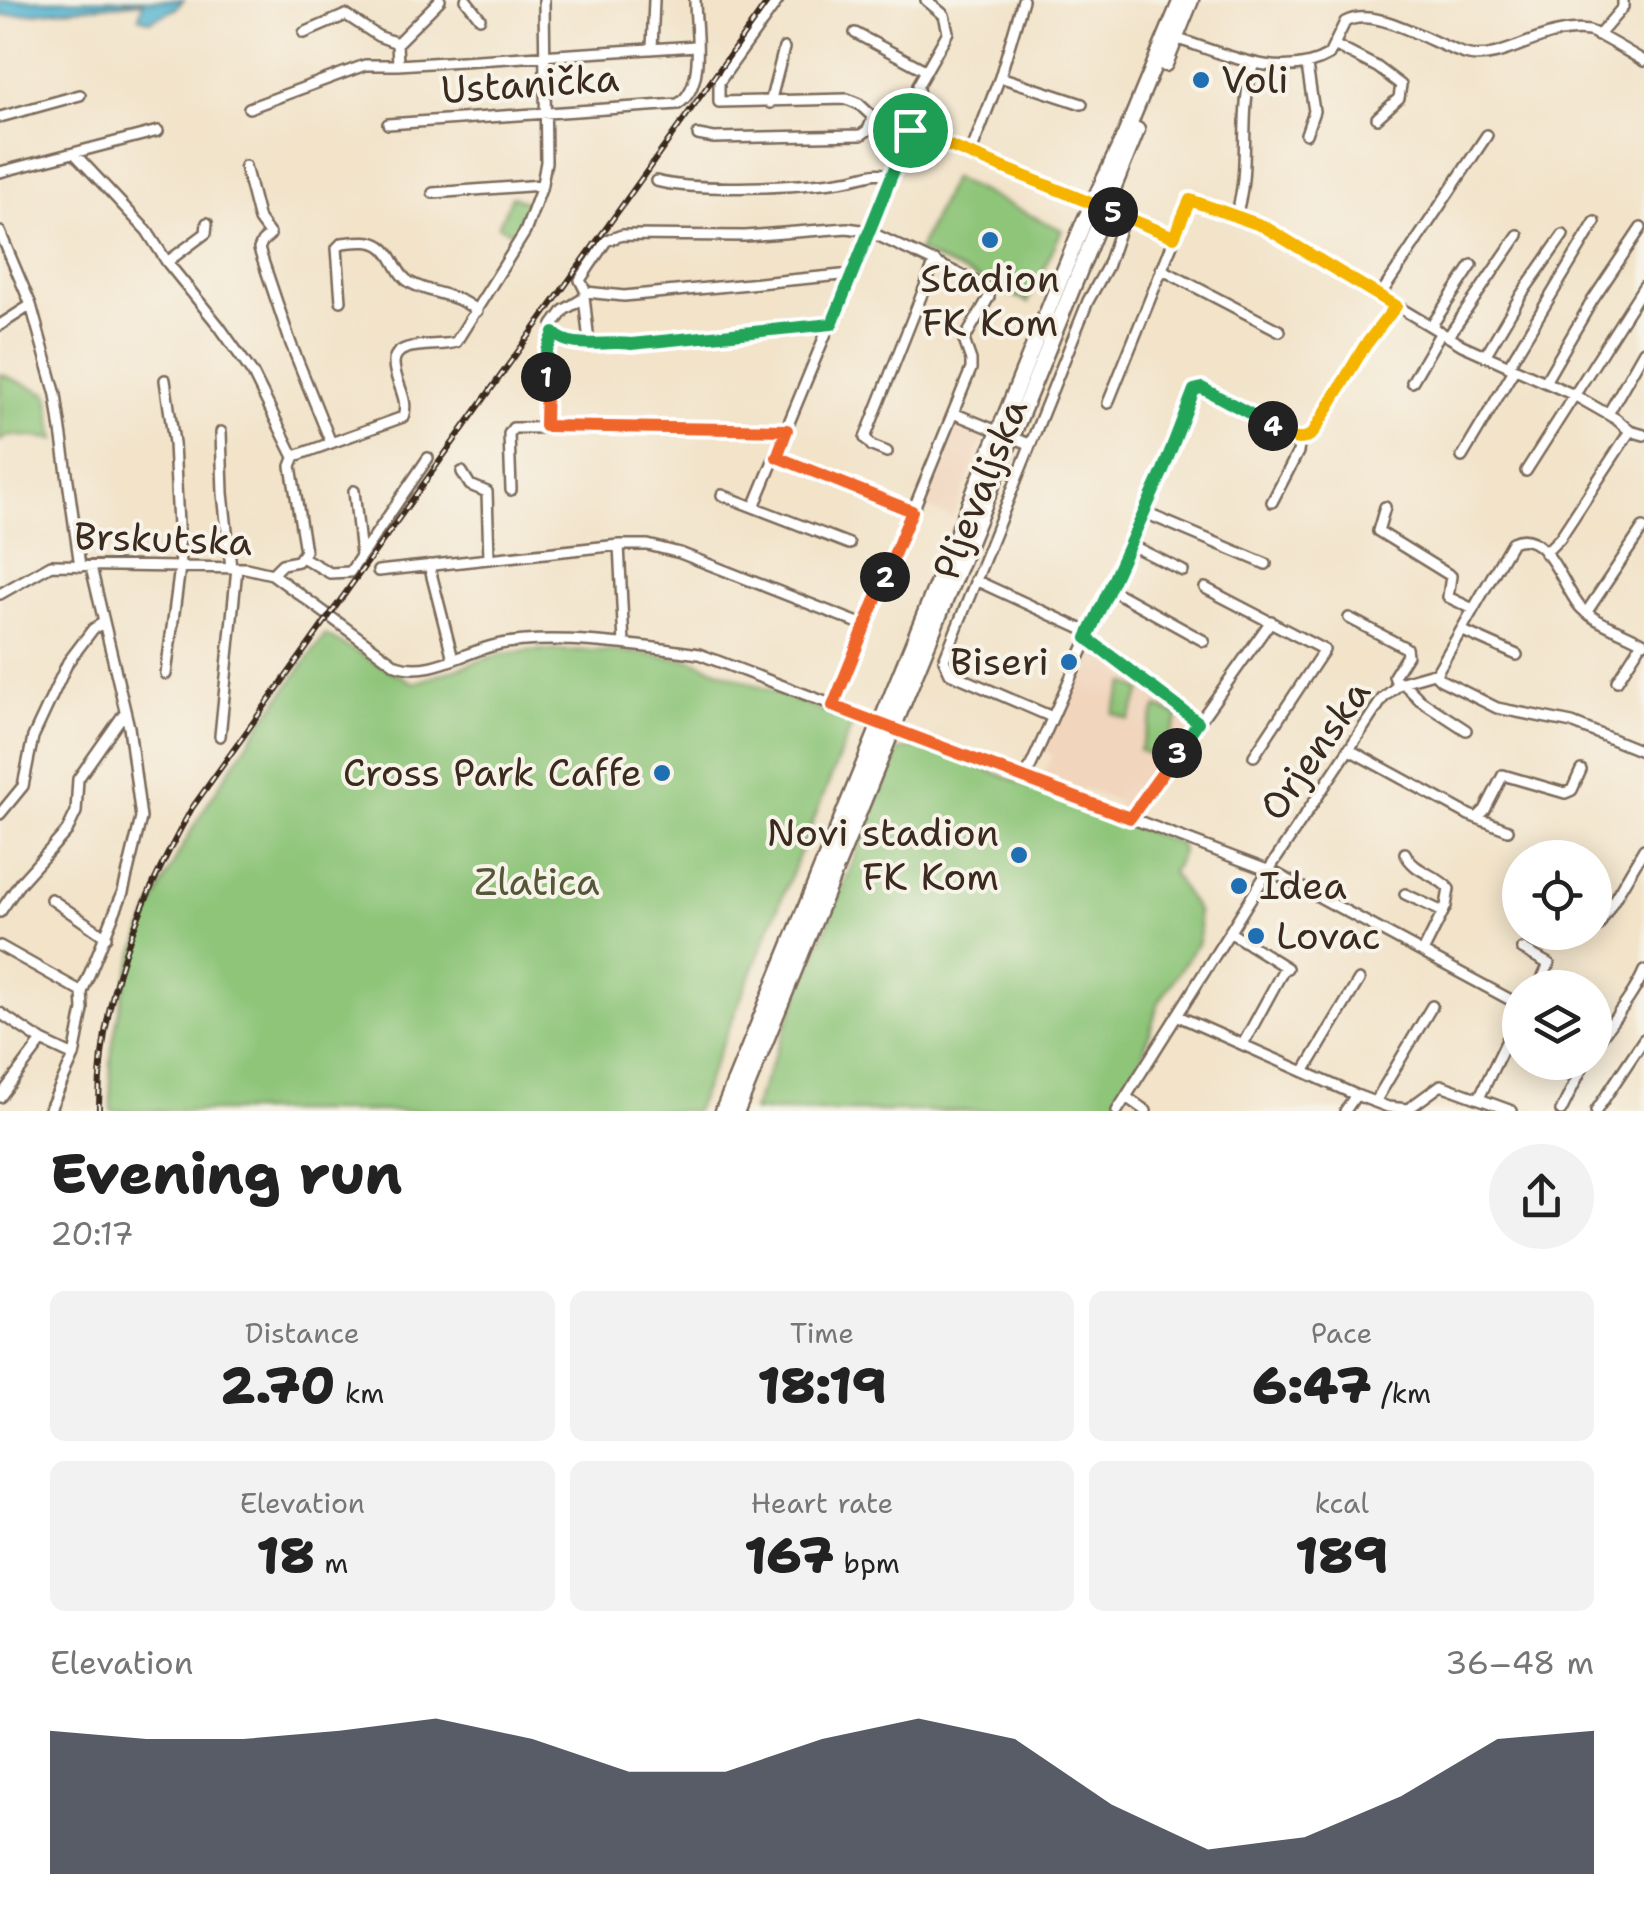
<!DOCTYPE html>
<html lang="en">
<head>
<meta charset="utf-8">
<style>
	:root { --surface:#fff; --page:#f2f2f2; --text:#222; --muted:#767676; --accent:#111827 }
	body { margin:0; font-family:"Shantell Sans",sans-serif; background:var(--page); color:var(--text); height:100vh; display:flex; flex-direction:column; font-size:38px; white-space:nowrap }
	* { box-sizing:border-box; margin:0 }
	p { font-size:32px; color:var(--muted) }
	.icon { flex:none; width:55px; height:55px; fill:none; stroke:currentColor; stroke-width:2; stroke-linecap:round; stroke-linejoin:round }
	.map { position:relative; height:1111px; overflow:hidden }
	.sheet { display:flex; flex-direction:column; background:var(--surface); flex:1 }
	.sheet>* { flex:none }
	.controls { position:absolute; left:1502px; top:840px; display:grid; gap:20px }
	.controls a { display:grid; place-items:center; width:110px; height:110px; border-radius:50%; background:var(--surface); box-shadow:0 5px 25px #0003; font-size:50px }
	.pin { position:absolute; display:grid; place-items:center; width:85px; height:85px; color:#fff; margin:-42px; border:5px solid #fff; border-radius:50%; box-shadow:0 2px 10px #0007 }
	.km { position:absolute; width:50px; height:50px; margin:-25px; border-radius:50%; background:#222; color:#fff; font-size:28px; line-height:50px; text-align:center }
	.round { display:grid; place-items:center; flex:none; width:105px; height:105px; border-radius:52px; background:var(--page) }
	.headline { display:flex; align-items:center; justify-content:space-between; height:170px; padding:0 50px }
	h1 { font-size:55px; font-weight:800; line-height:75px }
	.stats { display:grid; grid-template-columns:repeat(3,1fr); gap:15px; height:170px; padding:10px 50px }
	.stats div { display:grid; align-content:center; border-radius:15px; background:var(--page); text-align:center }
	.stats b { font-size:50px; font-weight:800 }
	.stats small { font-size:28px; font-weight:400 }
	.stats p { font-size:28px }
	.chart { height:280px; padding:20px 50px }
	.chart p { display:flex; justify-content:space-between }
	.chart svg { width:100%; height:180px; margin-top:10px; fill:var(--accent); opacity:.7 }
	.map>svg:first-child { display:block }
	.built { fill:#f1d5bd }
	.green { fill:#8ec579; stroke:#64784c; stroke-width:2.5 }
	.water { fill:#51b3cf; stroke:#466e76; stroke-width:2.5 }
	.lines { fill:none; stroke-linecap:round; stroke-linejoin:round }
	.street-casing { stroke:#7b6b5a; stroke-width:14 }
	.primary-casing { stroke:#7b6b5a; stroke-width:19 }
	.street { stroke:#fff; stroke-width:9 }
	.primary { stroke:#fff; stroke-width:14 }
	.rail-casing { stroke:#3b2a1e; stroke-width:6 }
	.rail { stroke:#f7f3e8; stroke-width:2.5; stroke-dasharray:8; stroke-linecap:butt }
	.split-1-casing { stroke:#fff; stroke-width:20 }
	.split-2-casing { stroke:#fff; stroke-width:20 }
	.split-3-casing { stroke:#fff; stroke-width:20 }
	.split-4-casing { stroke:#fff; stroke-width:20 }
	.split-5-casing { stroke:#fff; stroke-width:20 }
	.split-6-casing { stroke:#fff; stroke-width:20 }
	.split-1 { stroke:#22a559; stroke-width:12 }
	.split-2 { stroke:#f0652b; stroke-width:12 }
	.split-3 { stroke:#f0652b; stroke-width:12 }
	.split-4 { stroke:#22a559; stroke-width:12 }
	.split-5 { stroke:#f5b400; stroke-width:12 }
	.split-6 { stroke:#f5b400; stroke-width:12 }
	.poi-dot { fill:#1f6fb2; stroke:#f7f3e8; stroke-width:4 }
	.labels { text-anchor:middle; stroke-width:8; stroke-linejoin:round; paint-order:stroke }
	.poi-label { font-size:38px; fill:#3b2a1e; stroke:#f7f3e8; text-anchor:start }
	.street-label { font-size:38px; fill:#3b2a1e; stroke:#f7f3e8 }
	.park-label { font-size:38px; fill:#545839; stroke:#f7f3e8 }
</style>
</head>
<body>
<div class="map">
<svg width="1644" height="1111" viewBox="0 0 1644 1111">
	<rect width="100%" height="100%" fill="#f7f3e8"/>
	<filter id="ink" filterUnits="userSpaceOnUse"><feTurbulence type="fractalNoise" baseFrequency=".01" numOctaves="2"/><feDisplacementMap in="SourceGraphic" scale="20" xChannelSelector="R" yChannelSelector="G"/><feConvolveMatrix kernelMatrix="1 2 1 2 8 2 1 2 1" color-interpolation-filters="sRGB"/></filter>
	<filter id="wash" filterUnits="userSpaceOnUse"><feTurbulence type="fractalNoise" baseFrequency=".0048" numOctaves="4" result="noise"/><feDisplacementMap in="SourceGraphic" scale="40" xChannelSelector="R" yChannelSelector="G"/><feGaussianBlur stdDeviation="2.25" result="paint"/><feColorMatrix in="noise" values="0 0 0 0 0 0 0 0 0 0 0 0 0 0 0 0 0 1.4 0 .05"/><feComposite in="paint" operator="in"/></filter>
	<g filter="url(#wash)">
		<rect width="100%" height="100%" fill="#f2e3c9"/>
		<!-- built -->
		<path class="built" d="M959 422 978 429 983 441 953 518 918 504 950 427Z
			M1088 650H1095L1189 723 1188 729 1159 769 1156 768 1152 779 1143 781 1134 793V803L1129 809 1119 808 1117 801 1082 788 1076 792 1042 779 1052 755 1043 750Z"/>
		<!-- green -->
		<path class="green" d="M952 178 1062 230 1028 302 918 251Z
			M512 196 528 203 515 233 498 226Z
			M0 374 48 394 55 439 10 435 0 441Z
			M325 635 414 683 500 654 536 650 620 651 692 660 853 723 695 1111H111C111 1089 109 1065 113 1042 138 881 233 764 325 635Z
			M1125 683 1142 690 1129 720 1113 713Z
			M1157 707 1179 716 1161 760 1139 750Z
			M922 745 1180 844 1182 852 1172 873 1197 911 1200 932 1197 944 1159 1002 1141 1060 1109 1111H752L898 751Z"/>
		<!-- water -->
		<path class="water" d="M0 0H184L175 9 150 21 139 17 143 2 0 16Z"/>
	</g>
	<g filter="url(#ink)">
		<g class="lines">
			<!-- street casing -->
			<g class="street-casing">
				<path id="street" d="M466 0 480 18
					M778 0 719 82V102L847 99 859 104 873 117 1174 237
					M304 33 346 15 378 36 397 43
					M855 33 925 70
					M1598 36 1623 7V0
					M1175 38C1223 53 1282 83 1329 55L1345 22C1377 4 1437 48 1469 55 1504 62 1546 24 1589 31 1598 33 1633 55 1644 61
					M397 43 398 65 696 46
					M397 43 440 0
					M1336 46 1377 67 1401 85 1399 98 1377 118
					M652 49 654 0
					M1000 77 1082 104
					M770 103 784 48
					M249 108 365 65H398
					M0 117 80 95
					M388 124 678 104C707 86 695 29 695 0
					M1306 134 1314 111 1307 66
					M698 135 714 138 861 135 868 130 873 117
					M74 153 147 231 167 262 219 326 253 374 294 457
					M970 155 1000 77 1023 0
					M245 166 259 220 270 235 262 242 259 249 291 344 331 443
					M0 172 158 131
					M656 181C696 192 802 187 845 180 863 178 872 170 891 175
					M433 193 542 185
					M1236 215C1252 166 1237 112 1254 63
					M0 232 31 305 56 395 80 566
					M167 262 206 233 207 223
					M1161 269 1280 331
					M584 296 589 342
					M1379 297 1487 135
					M341 301 337 248 342 243C354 242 371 239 381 246 395 255 396 275 411 283 434 295 456 293 477 311
					M0 325 31 305
					M1432 325 1472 265
					M554 333C572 351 607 340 631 344L832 324
					M1448 337 1518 235
					M1485 356 1521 295 1563 235
					M1508 367 1595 222
					M165 380 174 443 180 567 166 674
					M1412 382 1441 332
					M1545 382 1592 301 1641 228
					M1108 403 1190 200 1263 226 1462 345 1574 395 1616 419 1630 431 1644 435
					M953 413 1029 444
					M1608 414 1644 351
					M545 426 547 351 554 333 553 325 564 310 584 298
					M221 432 223 493 231 568
					M1300 440 1315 431 1364 347 1396 307
					M887 452 872 446 865 438 935 261
					M777 457 912 511
					M1462 457 1514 370
					M1526 471 1644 286
					M462 472 470 485 487 492 489 558
					M511 490 509 434 513 428 687 427 787 431
					M354 491 361 555
					M722 495 849 544
					M1272 502 1298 452 1300 440
					M754 507 913 123 919 105 918 85 948 32 944 15 926 0
					M1385 507 1378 531 1451 576 1448 597 1473 609
					M1143 512 1266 564
					M1129 544 1183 571
					M619 545 624 644
					M1545 553 1560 538 1630 431
					M302 557 330 573 350 572 428 458
					M429 565 453 659
					M378 571 619 545H648L680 553 866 626
					M272 574 282 564 298 561 305 551 291 466 295 456 403 417C410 398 394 382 394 363 394 339 440 348 456 342L525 232 541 189 546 162 544 0
					M975 580 1090 633
					M1108 588 1204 641
					M1205 588 1324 650 1254 756
					M0 594 51 565 246 568 272 574 396 665C428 676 461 654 492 646 547 632 642 646 699 654L1275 873 1520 1005
					M1586 613 1643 528
					M1349 618 1406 648 1407 655 1394 676 1397 684
					M1461 630 1517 655
					M1087 639 1199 722
					M1435 674 1441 680 1497 708 1572 723 1644 752
					M1617 681 1642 642
					M1402 682 1420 700 1466 730
					M833 706 971 369V360L964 340 989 297V288L868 231 847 228 745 236 622 235 606 241 580 280 586 292 624 296 852 274
					M1052 717 950 673 944 660 1088 301 1107 267 1121 226
					M220 736 237 568
					M1348 749 1469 815 1508 830
					M1025 779 1162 473 1194 390 1202 388 1300 440
					M0 814 23 786 33 737 68 662 93 629 104 622
					M1478 817 1485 810 1503 775 1565 793 1572 790 1581 770
					M1131 818 1271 621
					M1405 853C1414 873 1437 874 1449 889L1446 906 1423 952
					M1405 894 1443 912
					M51 899 106 937
					M0 912 20 883 67 831 76 812 78 779 125 712
					M1598 927 1644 849
					M1231 933 1287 968
					M0 946 82 992
					M1522 949 1549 964 1538 988
					M0 1013 42 1041 74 1056
					M1178 1016 1356 1095 1388 1107 1408 1109 1441 1085 1512 1111
					M1243 1044 1285 967
					M1595 1046C1612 1020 1632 999 1644 971
					M1304 1072 1359 980
					M0 1097 42 1041
					M1126 1097 1146 1111
					M1479 1098 1509 1036
					M1375 1102 1432 1006
					M49 1111 74 1056 83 1010 82 992 123 892 141 818 129 727 91 567
					M1117 1111 1268 871 1383 698 1402 682 1437 672 1512 542C1547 526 1563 589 1581 608 1596 623 1625 632 1644 643
					M1345 1111 1356 1095
					M1561 1111 1585 1062
					M1596 1111 1644 1039"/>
			</g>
			<!-- primary casing -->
			<g class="primary-casing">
				<path id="primary" d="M1165 64 1191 0
					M723 1111 1083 224 1125 135 1181 0
					M737 1111 1137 130"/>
			</g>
			<!-- street -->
			<use href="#street" class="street"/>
			<!-- primary -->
			<use href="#primary" class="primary"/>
			<!-- rail casing -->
			<g class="rail-casing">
				<path id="rail" d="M99 1111C98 997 138 905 192 808L769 0"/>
			</g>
			<!-- rail -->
			<use href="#rail" class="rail"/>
		</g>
	</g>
	<g class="lines" filter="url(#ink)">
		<!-- split-1 casing -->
		<g class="split-1-casing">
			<path id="split-1" d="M546 377 547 351 554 333C571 351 607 340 631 344L832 324 910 130"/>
		</g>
		<!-- split-2 casing -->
		<g class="split-2-casing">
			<path id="split-2" d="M546 377 545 426 787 430 777 457 912 511 885 577"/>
		</g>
		<!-- split-3 casing -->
		<g class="split-3-casing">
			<path id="split-3" d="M885 577 833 706 1130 818 1177 753"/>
		</g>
		<!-- split-4 casing -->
		<g class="split-4-casing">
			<path id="split-4" d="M1177 753 1198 722 1087 638 1162 473 1194 390 1202 388 1273 426"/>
		</g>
		<!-- split-5 casing -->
		<g class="split-5-casing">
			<path id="split-5" d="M1113 212 1174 237 1190 200 1263 226 1396 306 1364 347 1313 433C1298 446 1287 435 1273 426"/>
		</g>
		<!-- split-6 casing -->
		<g class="split-6-casing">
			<path id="split-6" d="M910 130 1113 212"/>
		</g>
		<!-- split-1 -->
		<use href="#split-1" class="split-1"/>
		<!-- split-2 -->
		<use href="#split-2" class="split-2"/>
		<!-- split-3 -->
		<use href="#split-3" class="split-3"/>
		<!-- split-4 -->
		<use href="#split-4" class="split-4"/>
		<!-- split-5 -->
		<use href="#split-5" class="split-5"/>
		<!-- split-6 -->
		<use href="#split-6" class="split-6"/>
	</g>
	<!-- markers -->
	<g class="poi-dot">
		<circle cx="1201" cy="80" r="10"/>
		<circle cx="990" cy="240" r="10"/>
		<circle cx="1069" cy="662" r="10"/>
		<circle cx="662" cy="773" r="10"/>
		<circle cx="1019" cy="855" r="10"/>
		<circle cx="1239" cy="886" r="10"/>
		<circle cx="1256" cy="936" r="10"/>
	</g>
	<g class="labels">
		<!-- poi labels -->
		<g class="poi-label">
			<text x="1221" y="93">Voli</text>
			<text x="990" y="292" text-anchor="middle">Stadion<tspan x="990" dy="44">FK Kom</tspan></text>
			<text x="1049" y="675" text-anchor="end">Biseri</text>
			<text x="642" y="786" text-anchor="end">Cross Park Caffe</text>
			<text x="999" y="846" text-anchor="end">Novi stadion<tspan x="999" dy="44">FK Kom</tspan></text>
			<text x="1259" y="899">Idea</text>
			<text x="1276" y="949">Lovac</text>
		</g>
		<!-- street labels -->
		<g class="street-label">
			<text transform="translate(530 84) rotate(-4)" y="13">Ustanička</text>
			<text transform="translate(980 489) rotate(-68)" y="13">Pljevaljska</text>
			<text transform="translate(163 539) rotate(2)" y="13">Brskutska</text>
			<text transform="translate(1315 750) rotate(-55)" y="13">Orjenska</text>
		</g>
		<!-- park labels -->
		<g class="park-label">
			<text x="537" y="895">Zlatica</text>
		</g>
	</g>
</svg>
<div class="controls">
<a><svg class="icon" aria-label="locate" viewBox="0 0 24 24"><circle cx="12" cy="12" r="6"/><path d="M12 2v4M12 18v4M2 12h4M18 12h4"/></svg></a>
<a><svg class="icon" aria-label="layers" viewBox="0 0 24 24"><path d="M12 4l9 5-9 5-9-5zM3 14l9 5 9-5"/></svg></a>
</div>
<div class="pin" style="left:910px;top:130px;background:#1e9e55"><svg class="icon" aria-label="arrive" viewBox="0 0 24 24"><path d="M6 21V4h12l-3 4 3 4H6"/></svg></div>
<b class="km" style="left:546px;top:377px">1</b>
<b class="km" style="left:885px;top:577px">2</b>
<b class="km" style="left:1177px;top:753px">3</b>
<b class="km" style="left:1273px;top:426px">4</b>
<b class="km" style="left:1113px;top:212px">5</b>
</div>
<section class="sheet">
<div class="headline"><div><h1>Evening run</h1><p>20:17</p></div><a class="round"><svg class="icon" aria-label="share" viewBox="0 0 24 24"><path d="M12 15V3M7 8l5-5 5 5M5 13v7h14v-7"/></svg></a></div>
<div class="stats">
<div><p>Distance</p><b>2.70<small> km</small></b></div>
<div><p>Time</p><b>18:19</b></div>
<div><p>Pace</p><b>6:47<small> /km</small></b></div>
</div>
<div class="stats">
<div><p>Elevation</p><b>18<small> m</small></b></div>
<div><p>Heart rate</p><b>167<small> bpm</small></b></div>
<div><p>kcal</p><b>189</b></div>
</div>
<div class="chart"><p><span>Elevation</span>36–48 m</p>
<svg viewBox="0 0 160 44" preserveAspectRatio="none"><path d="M0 44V9L10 11L20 11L30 9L40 6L50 11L60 19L70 19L80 11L90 6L100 11L110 27L120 38L130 35L140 25L150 11L160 9V44z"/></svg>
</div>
</section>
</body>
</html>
